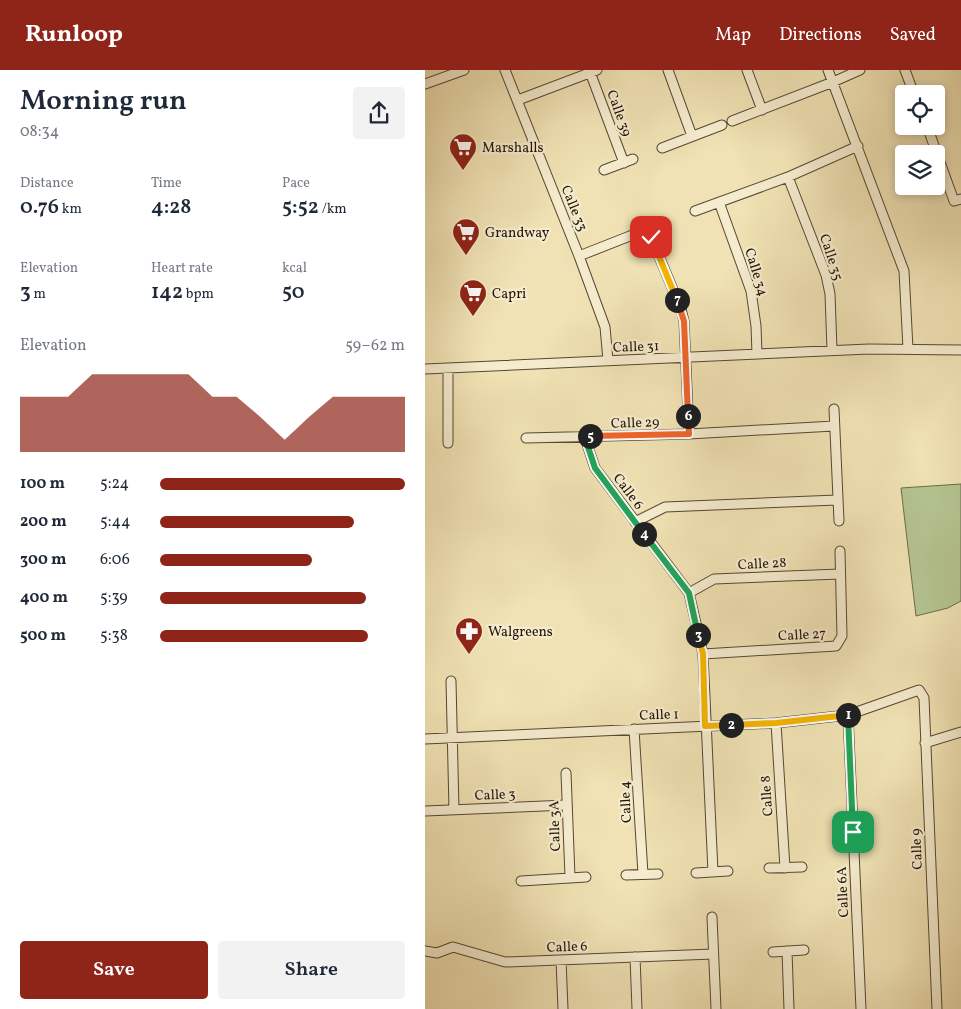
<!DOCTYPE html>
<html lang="en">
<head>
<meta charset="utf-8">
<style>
	:root { --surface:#fff; --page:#f2f2f3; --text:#1f2937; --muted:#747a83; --accent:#8f2418 }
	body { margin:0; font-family:Vollkorn,serif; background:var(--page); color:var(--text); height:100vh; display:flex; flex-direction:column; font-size:19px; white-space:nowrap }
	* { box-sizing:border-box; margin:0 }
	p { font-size:16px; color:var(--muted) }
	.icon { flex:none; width:28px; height:28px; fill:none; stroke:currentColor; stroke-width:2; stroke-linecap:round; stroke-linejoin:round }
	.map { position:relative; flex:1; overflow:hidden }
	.side { display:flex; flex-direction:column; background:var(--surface); width:425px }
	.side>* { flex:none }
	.controls { position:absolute; left:470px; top:15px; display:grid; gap:10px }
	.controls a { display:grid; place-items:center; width:50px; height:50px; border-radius:5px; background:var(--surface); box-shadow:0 2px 8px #0003; font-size:25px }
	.pin { position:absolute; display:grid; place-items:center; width:42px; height:42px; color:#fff; margin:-21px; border-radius:10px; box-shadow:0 2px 8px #0006 }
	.km { position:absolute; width:25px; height:25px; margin:-12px; border-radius:50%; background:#222; color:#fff; font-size:14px; line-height:25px; text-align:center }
	.round { display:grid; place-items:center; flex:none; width:52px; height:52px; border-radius:5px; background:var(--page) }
	.headline { display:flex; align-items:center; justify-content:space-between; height:85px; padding:0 20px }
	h1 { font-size:28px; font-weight:600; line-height:38px }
	.metrics { display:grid; grid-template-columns:repeat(3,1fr); gap:8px; height:85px; padding:5px 20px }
	.metrics div { display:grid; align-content:center }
	.metrics b { font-size:21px; font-weight:600 }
	.metrics small { font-size:14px; font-weight:400 }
	.metrics p { font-size:14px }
	.chart { height:140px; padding:10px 20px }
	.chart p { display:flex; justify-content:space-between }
	.chart svg { width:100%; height:90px; margin-top:5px; fill:var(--accent); opacity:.7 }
	.action { display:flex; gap:10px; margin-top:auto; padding:10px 20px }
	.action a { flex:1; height:58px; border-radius:5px; background:var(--accent); color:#fff; font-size:20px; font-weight:600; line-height:58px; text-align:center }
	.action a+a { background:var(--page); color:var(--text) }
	ul { padding:0 20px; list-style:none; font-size:16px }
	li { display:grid; grid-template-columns:80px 60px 1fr; align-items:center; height:38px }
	li i { height:12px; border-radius:6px; background:var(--accent) }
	header { display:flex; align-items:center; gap:30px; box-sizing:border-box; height:70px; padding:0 25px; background:var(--accent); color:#fff }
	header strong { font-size:24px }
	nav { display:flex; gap:28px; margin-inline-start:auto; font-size:18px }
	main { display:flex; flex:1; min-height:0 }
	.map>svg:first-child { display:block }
	.green { fill:#b4c491; stroke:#6c6c4c }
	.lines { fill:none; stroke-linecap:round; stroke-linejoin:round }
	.minor-casing { stroke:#564732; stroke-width:11 }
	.minor { stroke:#f5ecce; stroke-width:9 }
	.split-1-casing { stroke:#fff; stroke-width:10 }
	.split-2-casing { stroke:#fff; stroke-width:10 }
	.split-3-casing { stroke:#fff; stroke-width:10 }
	.split-4-casing { stroke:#fff; stroke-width:10 }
	.split-5-casing { stroke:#fff; stroke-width:10 }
	.split-6-casing { stroke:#fff; stroke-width:10 }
	.split-7-casing { stroke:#fff; stroke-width:10 }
	.split-8-casing { stroke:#fff; stroke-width:10 }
	.split-1 { stroke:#22a559; stroke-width:6 }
	.split-2 { stroke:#f5b400; stroke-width:6 }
	.split-3 { stroke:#f5b400; stroke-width:6 }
	.split-4 { stroke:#22a559; stroke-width:6 }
	.split-5 { stroke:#22a559; stroke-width:6 }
	.split-6 { stroke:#f0652b; stroke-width:6 }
	.split-7 { stroke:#f0652b; stroke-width:6 }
	.split-8 { stroke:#f5b400; stroke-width:6 }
	.labels { text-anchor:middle; stroke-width:4.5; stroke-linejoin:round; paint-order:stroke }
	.street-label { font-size:14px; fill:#231307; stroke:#f5ecce }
	.poi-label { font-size:14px; fill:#231307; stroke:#f5ecce; text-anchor:start }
</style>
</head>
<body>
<header>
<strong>Runloop</strong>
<nav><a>Map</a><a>Directions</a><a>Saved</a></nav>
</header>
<main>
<section class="side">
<div class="headline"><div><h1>Morning run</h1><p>08:34</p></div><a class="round"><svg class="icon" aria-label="share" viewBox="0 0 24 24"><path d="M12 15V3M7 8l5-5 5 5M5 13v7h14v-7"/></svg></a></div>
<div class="metrics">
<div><p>Distance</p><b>0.76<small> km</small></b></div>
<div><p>Time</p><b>4:28</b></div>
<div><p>Pace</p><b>5:52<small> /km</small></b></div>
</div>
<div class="metrics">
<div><p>Elevation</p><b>3<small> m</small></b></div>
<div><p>Heart rate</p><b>142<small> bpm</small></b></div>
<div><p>kcal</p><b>50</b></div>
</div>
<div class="chart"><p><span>Elevation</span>59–62 m</p>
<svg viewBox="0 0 160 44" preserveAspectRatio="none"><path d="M0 44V17L10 17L20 17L30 6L40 6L50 6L60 6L70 6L80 17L90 17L100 27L110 38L120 27L130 17L140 17L150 17L160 17V44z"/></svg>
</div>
<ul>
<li><b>100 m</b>5:24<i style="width:100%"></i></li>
<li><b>200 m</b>5:44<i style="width:79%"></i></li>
<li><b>300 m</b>6:06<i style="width:62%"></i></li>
<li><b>400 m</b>5:39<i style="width:84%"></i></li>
<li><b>500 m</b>5:38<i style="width:85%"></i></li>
</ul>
<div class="action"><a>Save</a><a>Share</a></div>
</section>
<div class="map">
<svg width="536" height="939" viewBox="0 0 536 939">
	<rect width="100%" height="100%" fill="#f0e2b4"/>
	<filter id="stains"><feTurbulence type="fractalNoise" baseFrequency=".004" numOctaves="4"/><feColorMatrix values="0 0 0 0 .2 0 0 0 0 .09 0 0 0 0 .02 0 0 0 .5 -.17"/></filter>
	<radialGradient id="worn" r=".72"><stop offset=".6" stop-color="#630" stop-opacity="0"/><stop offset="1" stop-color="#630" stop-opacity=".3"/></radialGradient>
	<!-- green -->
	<path class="green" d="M536 414V531L523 538 491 546 476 418Z"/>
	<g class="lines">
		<!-- minor casing -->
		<g class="minor-casing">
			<path id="minor" d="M80 0 154 186 180 257 183 290
				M243 0 267 66
				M322 0 337 40
				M403 0 479 201 483 279
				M480 0 489 24
				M165 2 199 93
				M0 14 39 0
				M93 30 172 0
				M307 51 408 12 435 0
				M502 56 529 131 536 129
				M237 78 297 55
				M179 100 208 89
				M363 107 401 205 405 224 407 280
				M294 132 326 221 331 256 332 284
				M270 141 363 107 433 76
				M154 186 215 162 226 167 256 239 259 251 264 364
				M0 299 444 279 536 280
				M409 339 414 451
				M163 366V377L170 398 264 523 278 584 288 802
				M101 368 264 364 409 356
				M23 373V298
				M210 452 240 437 412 430
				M264 523 289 509 415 504
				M278 584 411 576 417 566 415 481
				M26 611 29 740
				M423 645 436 939
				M351 653 360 798
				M209 659 218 804
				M0 669 351 653 423 645 494 620 499 628 512 939
				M500 673 536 662
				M141 703 145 807
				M0 741 142 735
				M344 798 377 797
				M271 803 303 801
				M201 805 233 804
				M96 811 161 807
				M287 847 291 939
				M0 881 12 883 28 877 80 892 288 884
				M362 881 364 939
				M348 882 379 880
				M210 887 212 939
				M136 890 138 939"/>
		</g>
		<!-- minor -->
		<use href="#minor" class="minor"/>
	</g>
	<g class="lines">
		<!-- split-1 casing -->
		<g class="split-1-casing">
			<path id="split-1" d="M423 645 428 762"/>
		</g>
		<!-- split-2 casing -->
		<g class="split-2-casing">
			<path id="split-2" d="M306 655 351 653 423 645"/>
		</g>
		<!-- split-3 casing -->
		<g class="split-3-casing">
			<path id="split-3" d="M273 565 278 584 280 656 306 655"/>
		</g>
		<!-- split-4 casing -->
		<g class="split-4-casing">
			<path id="split-4" d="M219 464 264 523 273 565"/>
		</g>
		<!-- split-5 casing -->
		<g class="split-5-casing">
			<path id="split-5" d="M165 366H163V377L170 398 219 464"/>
		</g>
		<!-- split-6 casing -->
		<g class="split-6-casing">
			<path id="split-6" d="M165 366 264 364 263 346"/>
		</g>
		<!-- split-7 casing -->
		<g class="split-7-casing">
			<path id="split-7" d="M252 230 259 251 263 346"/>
		</g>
		<!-- split-8 casing -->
		<g class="split-8-casing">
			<path id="split-8" d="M226 167 252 230"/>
		</g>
		<!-- split-1 -->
		<use href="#split-1" class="split-1"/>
		<!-- split-2 -->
		<use href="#split-2" class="split-2"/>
		<!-- split-3 -->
		<use href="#split-3" class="split-3"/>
		<!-- split-4 -->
		<use href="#split-4" class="split-4"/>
		<!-- split-5 -->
		<use href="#split-5" class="split-5"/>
		<!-- split-6 -->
		<use href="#split-6" class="split-6"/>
		<!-- split-7 -->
		<use href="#split-7" class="split-7"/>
		<!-- split-8 -->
		<use href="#split-8" class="split-8"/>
	</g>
	<!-- icons -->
	<defs>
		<g id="supermarket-pin" transform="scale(1.4375)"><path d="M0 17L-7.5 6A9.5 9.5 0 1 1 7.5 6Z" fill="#8f2418" stroke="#f5ecce"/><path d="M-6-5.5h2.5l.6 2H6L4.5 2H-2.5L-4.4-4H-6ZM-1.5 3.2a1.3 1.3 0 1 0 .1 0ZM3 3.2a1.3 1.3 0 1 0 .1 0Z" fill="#fff"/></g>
		<g id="pharmacy-pin" transform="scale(1.4375)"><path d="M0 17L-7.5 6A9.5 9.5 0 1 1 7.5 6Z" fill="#8f2418" stroke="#f5ecce"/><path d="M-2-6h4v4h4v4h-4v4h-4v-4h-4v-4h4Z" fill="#fff"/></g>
	</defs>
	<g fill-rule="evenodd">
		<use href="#supermarket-pin" x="38" y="77"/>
		<use href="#supermarket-pin" x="41" y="162"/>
		<use href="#supermarket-pin" x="48" y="223"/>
		<use href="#pharmacy-pin" x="44" y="561"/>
	</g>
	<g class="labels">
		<!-- street labels -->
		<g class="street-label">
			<text transform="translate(195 43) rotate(70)" y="5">Calle 39</text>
			<text transform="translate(150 138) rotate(68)" y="5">Calle 33</text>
			<text transform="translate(407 187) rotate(72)" y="5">Calle 35</text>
			<text transform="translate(332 202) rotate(73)" y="5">Calle 34</text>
			<text transform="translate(211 276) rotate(-2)" y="5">Calle 31</text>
			<text transform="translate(210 352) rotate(-2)" y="5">Calle 29</text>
			<text transform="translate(204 421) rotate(53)" y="5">Calle 6</text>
			<text transform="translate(337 493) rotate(-3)" y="5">Calle 28</text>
			<text transform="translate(377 564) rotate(-3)" y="5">Calle 27</text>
			<text transform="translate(234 644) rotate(-2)" y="5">Calle 1</text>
			<text transform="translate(70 724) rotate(-2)" y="5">Calle 3</text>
			<text transform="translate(341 726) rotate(-94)" y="5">Calle 8</text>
			<text transform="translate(200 732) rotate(-93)" y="5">Calle 4</text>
			<text transform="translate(129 756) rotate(-92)" y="5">Calle 3A</text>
			<text transform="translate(491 779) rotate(-92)" y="5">Calle 9</text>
			<text transform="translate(417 822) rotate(-93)" y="5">Calle 6A</text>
			<text transform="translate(142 876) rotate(-2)" y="5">Calle 6</text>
		</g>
		<!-- poi labels -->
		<g class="poi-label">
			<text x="57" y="82">Marshalls</text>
			<text x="60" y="167">Grandway</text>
			<text x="67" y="228">Capri</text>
			<text x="63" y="566">Walgreens</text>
		</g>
	</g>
	<rect width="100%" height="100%" filter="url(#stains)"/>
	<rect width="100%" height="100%" fill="url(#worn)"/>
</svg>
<div class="controls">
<a><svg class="icon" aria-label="locate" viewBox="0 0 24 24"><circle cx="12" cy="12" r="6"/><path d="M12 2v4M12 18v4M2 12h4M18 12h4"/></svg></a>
<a><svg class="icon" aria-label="layers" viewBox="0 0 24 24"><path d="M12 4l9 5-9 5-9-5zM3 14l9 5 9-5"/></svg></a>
</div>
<div class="pin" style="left:428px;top:762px;background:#1e9e55"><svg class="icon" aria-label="arrive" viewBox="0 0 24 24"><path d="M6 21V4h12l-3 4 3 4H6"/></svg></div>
<div class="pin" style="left:226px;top:167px;background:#d93025"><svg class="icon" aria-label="check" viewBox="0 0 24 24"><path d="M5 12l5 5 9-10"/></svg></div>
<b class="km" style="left:423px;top:645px">1</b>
<b class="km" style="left:306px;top:655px">2</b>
<b class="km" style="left:273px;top:565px">3</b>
<b class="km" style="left:219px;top:464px">4</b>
<b class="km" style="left:165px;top:366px">5</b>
<b class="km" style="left:263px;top:346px">6</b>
<b class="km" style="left:252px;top:230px">7</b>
</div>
</main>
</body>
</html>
